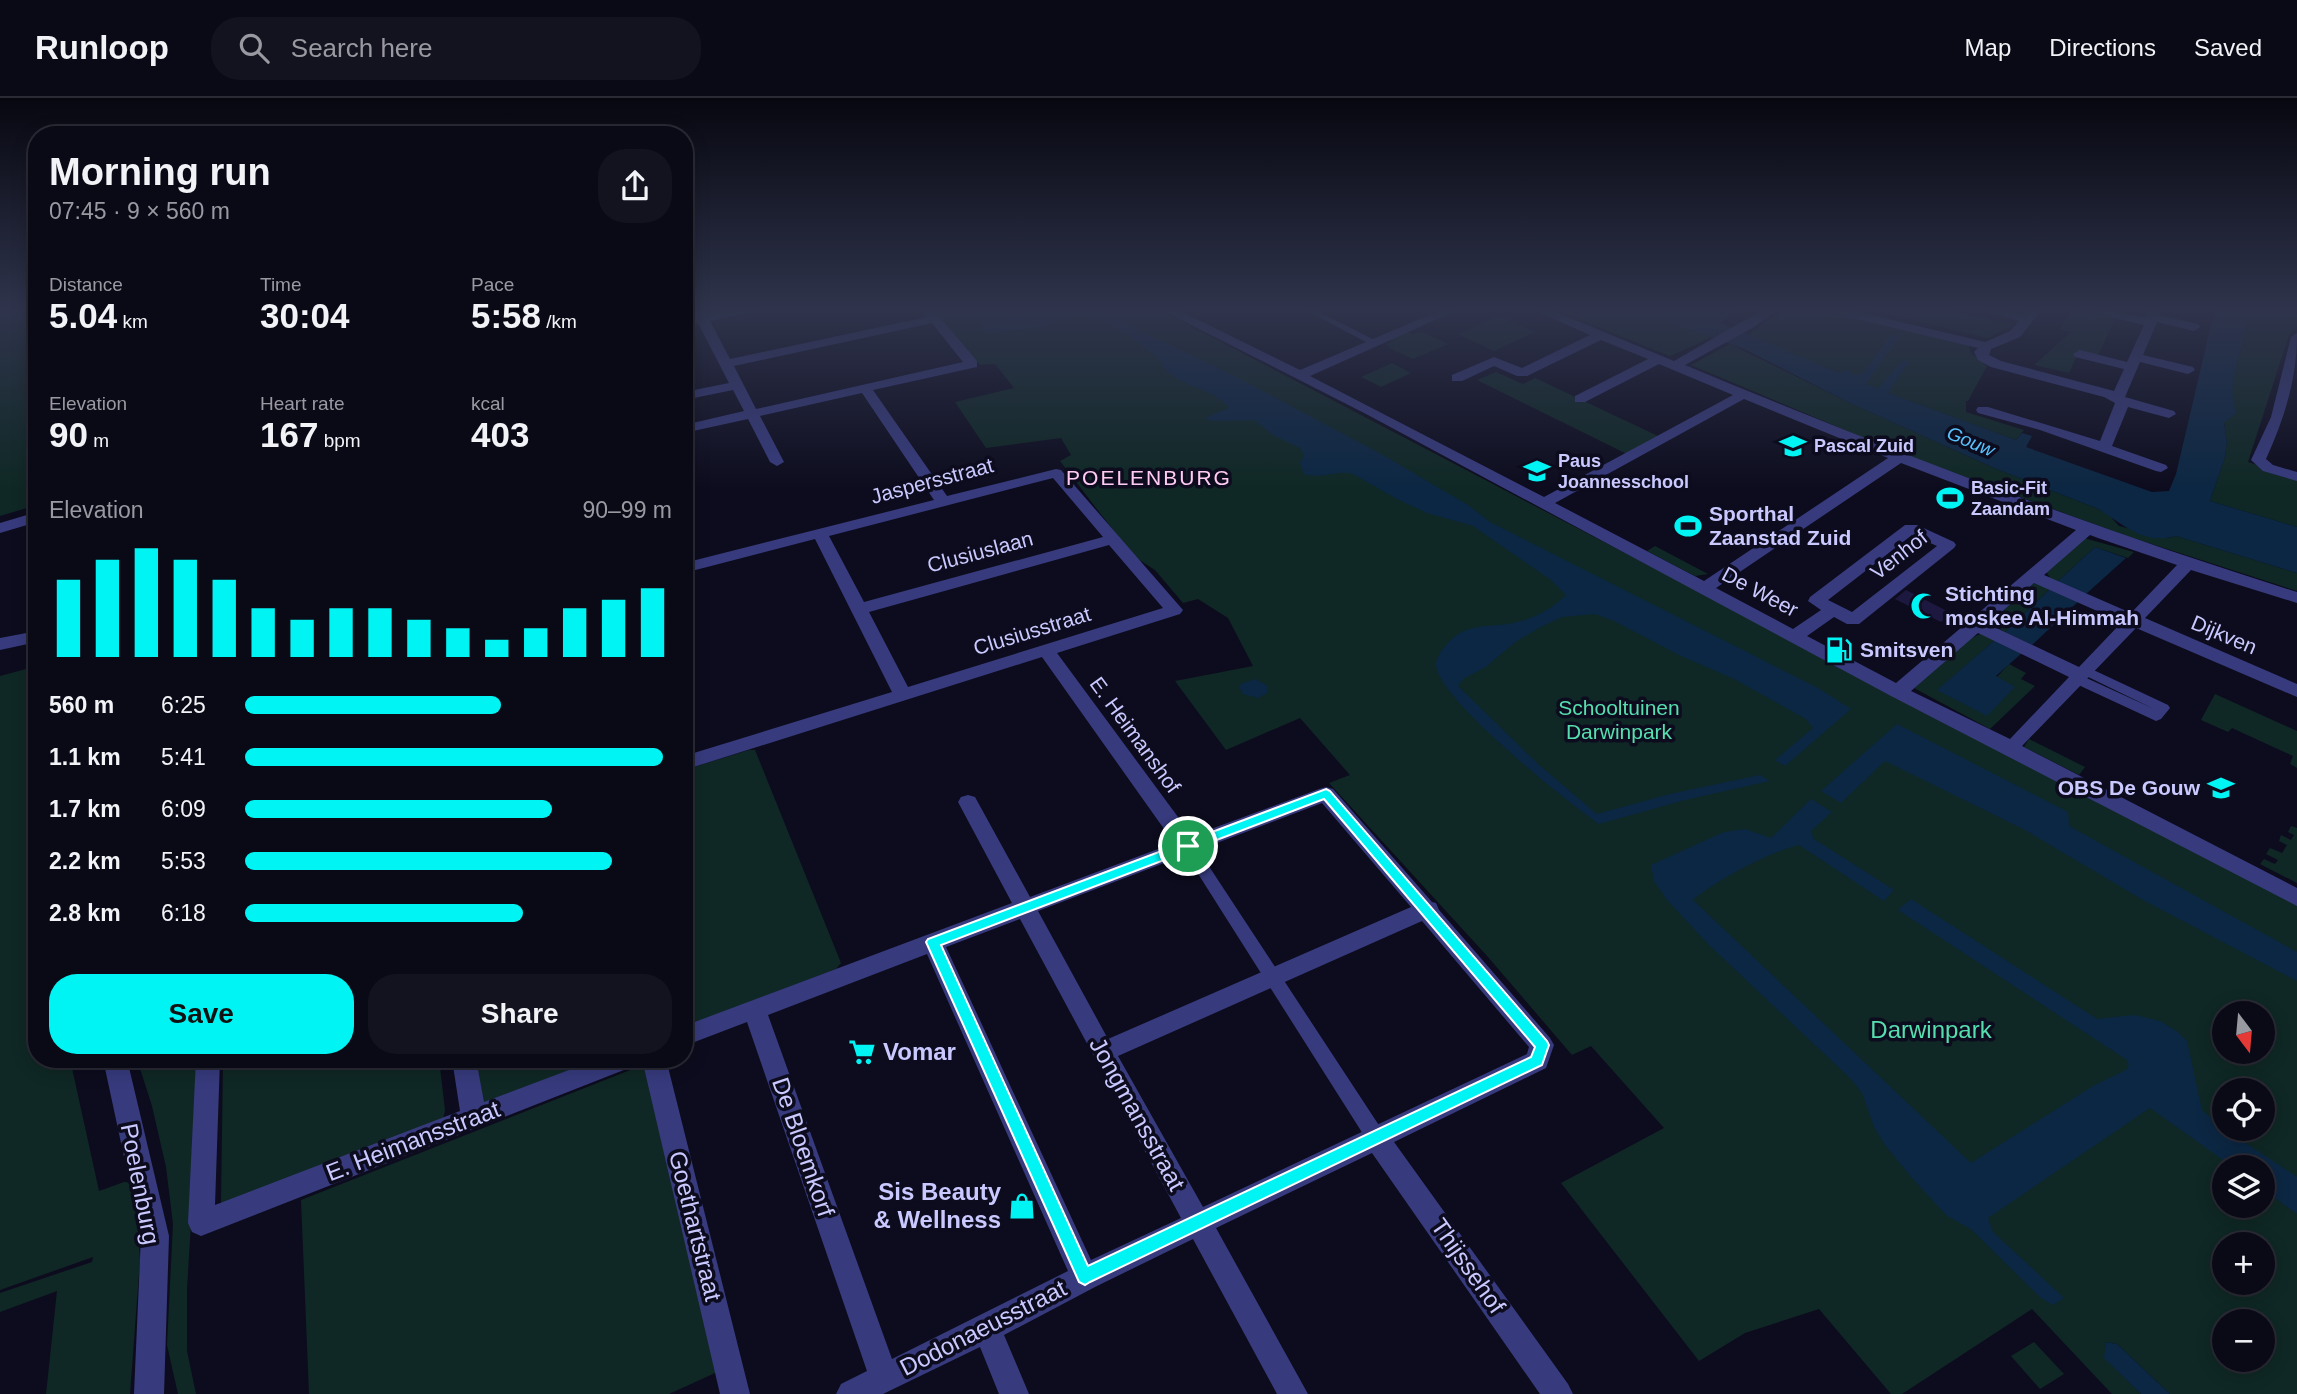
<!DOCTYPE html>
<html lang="en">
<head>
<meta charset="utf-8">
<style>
	:root { --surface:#0a0916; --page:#13121f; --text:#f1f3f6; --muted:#999aa1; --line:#2a2a35; --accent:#00f4f3 }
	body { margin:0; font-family:Arial,sans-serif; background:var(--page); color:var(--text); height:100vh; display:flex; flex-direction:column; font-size:26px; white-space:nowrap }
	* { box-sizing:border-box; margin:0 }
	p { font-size:23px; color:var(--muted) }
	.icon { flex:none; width:38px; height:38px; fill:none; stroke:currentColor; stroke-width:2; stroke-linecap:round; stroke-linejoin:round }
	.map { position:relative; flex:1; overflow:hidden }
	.sheet { position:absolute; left:28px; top:28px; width:665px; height:942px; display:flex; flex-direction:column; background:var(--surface); border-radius:28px; box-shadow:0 4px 18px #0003,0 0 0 2px var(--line) }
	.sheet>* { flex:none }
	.needle { width:46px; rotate:164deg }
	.controls { position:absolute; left:2212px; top:903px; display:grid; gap:14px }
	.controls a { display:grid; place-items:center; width:63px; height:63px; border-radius:50%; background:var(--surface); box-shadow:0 4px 18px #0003,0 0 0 2px var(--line); font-size:35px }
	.pin { position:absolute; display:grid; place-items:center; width:60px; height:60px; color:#fff; margin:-30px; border:4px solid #fff; border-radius:50%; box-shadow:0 2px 7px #0007 }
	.round { display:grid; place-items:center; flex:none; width:74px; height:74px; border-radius:28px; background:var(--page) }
	.head { display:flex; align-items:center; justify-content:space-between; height:119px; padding:0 21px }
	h1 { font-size:38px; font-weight:700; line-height:52px }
	.metrics { display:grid; grid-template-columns:repeat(3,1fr); gap:10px; height:119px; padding:7px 21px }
	.metrics div { display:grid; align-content:center }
	.metrics b { font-size:35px; font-weight:700 }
	.metrics small { font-size:19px; font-weight:400 }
	.metrics p { font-size:19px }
	.chart { height:196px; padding:14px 21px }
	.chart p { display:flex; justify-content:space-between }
	.chart svg { width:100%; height:126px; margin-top:7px; stroke:var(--accent); stroke-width:6 }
	.cta { display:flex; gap:14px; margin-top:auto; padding:14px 21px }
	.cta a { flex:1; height:80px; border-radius:28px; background:var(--accent); color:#111; font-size:28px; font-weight:700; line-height:80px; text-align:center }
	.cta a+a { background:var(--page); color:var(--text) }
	ul { padding:0 21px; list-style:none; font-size:23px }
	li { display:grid; grid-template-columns:112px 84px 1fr; align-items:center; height:52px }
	li i { height:18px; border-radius:9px; background:var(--accent) }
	header { display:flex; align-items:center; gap:42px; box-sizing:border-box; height:98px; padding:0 35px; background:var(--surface); border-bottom:2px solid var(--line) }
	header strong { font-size:33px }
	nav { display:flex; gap:38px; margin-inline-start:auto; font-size:24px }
	.search { width:490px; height:63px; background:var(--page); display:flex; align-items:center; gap:18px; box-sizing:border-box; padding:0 24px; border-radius:28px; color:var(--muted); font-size:26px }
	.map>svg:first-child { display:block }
	.green { fill:#0f2825; fill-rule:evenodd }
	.water { fill:#0c2743 }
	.building { fill:#1c183f }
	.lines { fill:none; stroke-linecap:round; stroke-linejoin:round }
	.pedestrian { fill:#373b7e; fill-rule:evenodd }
	.minor { fill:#373b7e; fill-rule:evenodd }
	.tertiary { fill:#373b7e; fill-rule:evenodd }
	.route { fill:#00f4f3; stroke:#fff; stroke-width:2; fill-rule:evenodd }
	.labels { text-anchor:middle; stroke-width:7; stroke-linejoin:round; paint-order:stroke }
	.far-poi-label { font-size:18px; font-weight:bold; fill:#cac9ff; stroke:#0d0c1e; text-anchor:start }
	.far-water-label { font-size:19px; font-style:italic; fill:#57c3ff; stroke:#0d0c1e }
	.far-quarter-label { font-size:21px; letter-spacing:2px; fill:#ffcbf2; stroke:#0d0c1e }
	.street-label { font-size:21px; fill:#cac9ff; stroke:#0d0c1e }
	.poi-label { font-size:21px; font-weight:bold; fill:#cac9ff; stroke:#0d0c1e; text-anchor:start }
	.park-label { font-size:21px; fill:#56dfae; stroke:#0d0c1e }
	.near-park-label { font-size:24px; fill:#56dfae; stroke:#0d0c1e }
	.near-poi-label { font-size:24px; font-weight:bold; fill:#cac9ff; stroke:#0d0c1e; text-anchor:start }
	.near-street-label { font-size:24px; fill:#cac9ff; stroke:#0d0c1e }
</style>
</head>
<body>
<header>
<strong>Runloop</strong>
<div class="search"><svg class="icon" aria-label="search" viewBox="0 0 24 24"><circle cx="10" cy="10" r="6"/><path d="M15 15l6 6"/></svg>Search here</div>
<nav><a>Map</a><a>Directions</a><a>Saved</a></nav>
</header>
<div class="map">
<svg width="2297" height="1296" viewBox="0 0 2297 1296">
	<rect width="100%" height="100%" fill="#0d0c1e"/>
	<!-- green -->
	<path class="green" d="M0 210H37V407L0 418Z
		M932 210H1156L2297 806V1296H2170L2117 1246 2106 1244 2105 1260 2141 1296H2112L2032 1211 1902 1296H1891L1819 1211 1745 1235 1699 1263 1561 1085 1664 1030 1591 948 1572 957 1488 859 1329 685 1350 677 1300 620 1226 652 1175 583 1253 568 1228 520 1198 501 1183 505 1155 472 1133 458 1060 363 1071 357 1061 340 986 350 955 304 1014 290 995 266 980 267ZM2224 915H2263V954H2224ZM2224 992H2263V1031H2224ZM2224 1069H2263V1108H2224ZM2224 1146H2263V1185H2224ZM2224 1223H2263V1262H2224Z
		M1551 210H1631L1712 239 1670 258Z
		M1787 210H1819L1968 246 1971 255 1987 268 1968 303H1966V314L2024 332 2016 342 1887 295 1747 237Z
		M1862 210H1941L2014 227 1988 240Z
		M2072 210 2115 221 2098 257 2079 253 2069 275 2034 267 2071 234 2061 231Z
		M2246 210H2287L2297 215V228L2289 237 2248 364 2297 380V429L2210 403 2225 359 2227 344 2224 325C2233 313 2231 297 2233 282 2237 257 2249 235 2246 210Z
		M1499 218 1535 234 1494 253 1458 236Z
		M1407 233 1413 236 1422 234 1448 246 1413 261 1387 249 1390 248 1386 246 1392 243 1388 241Z
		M1730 246 1848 304 1994 370 2096 410 2109 417 2119 428 2168 440 2176 438 2297 475V493L2127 438 1897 354 1691 267Z
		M1392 265 1411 275 1381 289 1361 279Z
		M1496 274 1523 286 1535 280 1658 338 1627 356 1477 282Z
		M2084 440 2134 454 2128 460 2095 449 2057 484 2050 480 2046 473Z
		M1655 448 1708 476 1695 478 1647 453Z
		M2034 485 2052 489 2005 534 1990 525 1989 522Z
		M1980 536 1996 541 1938 592 2014 589 1996 580 2009 566 2026 575 2021 581 2035 588 1990 631 1914 590 1970 541Z
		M37 568V961H70L99 1093 124 1084 135 1085 140 1162 130 1296H46L57 1193 0 1214V1195L92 1164 93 1159 0 1192V578Z
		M2215 596 2297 633V670L2290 666 2293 658 2232 630 2228 634 2201 622Z
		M2029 641 2085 669 2079 677 2024 649Z
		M749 652H755L841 865 836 871 684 929V672Z
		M2291 728 2297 730V785L2260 766 2264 761 2275 766 2278 762 2266 756 2270 750 2282 755 2287 747 2279 743 2281 737 2291 742 2294 737 2288 734Z
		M137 961H201L187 1191V1253L196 1296H178L167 1247 173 1126 166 1069 152 1008Z
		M223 961H439L445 1012 443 1022 221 1106Z
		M471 961H602L484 1006H477Z
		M648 965 726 1270 669 1296H309L301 1102Z
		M2034 1244 2064 1276 2040 1291 2011 1258Z"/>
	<!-- water -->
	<path class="water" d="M966 210H1103L1142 234 1219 270 1383 357 1468 407 1490 424 1818 590 1851 611 1785 668 1775 662 1813 630 1806 621 1734 581 1681 558 1614 523 1595 516 1562 519 1539 530 1514 545 1486 569 1463 581 1458 588 1538 666 1597 716 1670 696 1760 677 1770 683 1685 702 1599 726C1570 706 1435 599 1436 566 1437 555 1452 538 1462 534 1473 528 1488 528 1499 527 1524 525 1548 515 1566 497L1551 482 1473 428 1427 415 1397 401 1353 376C1337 371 1322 382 1304 376L1300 365 1304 357 1300 350 1273 337 1254 322 1212 323 1205 320 1229 310C1212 289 1184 290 1166 272 1163 269 1162 265 1160 263 1149 250 1104 218 1088 218 1073 218 1059 223 1046 227 1026 232 1007 233 987 234Z
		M1631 210H1738L1721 225 1839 275 1848 271 1855 278 1863 275 1891 237 1897 238V242L1866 286 1878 290 1904 261 1909 264 1888 295 2016 342 2022 335 2032 338 2026 349 2152 394 2169 393 2176 376 2215 210H2246C2250 245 2223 280 2236 315L2224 325 2227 344 2225 359 2210 403 2297 429V475L2176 438C2141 448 2122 424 2096 410L1994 370 1848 304 1744 251Z
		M2095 449 2126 460 2086 496 2057 484Z
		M2052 489 2080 502 2032 547 2005 534Z
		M1996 541 2023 554 1996 578 2015 589 1987 618 1937 592Z
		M1255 581 1268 588 1267 595 1258 600 1243 596 1239 589 1241 586Z
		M1897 626 2068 714 2069 728 2297 854V883L2143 802 2025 732 1885 663 1841 705 1821 693Z
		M1811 701 1832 714 1811 733 1814 741 1894 792 1884 803 1799 747C1767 755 1717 782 1693 802L1971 1065 2093 988 2126 972 2129 967 2127 962 1898 812 1911 801 2097 921 2134 917 2160 923 2178 934 2187 943 2202 1012 2224 1031 2297 1079V1116L2263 1091V1069H2233L2150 1010 1988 1120 1993 1134 2064 1200 2053 1207 2041 1200 1971 1131 1947 1118 1911 1079 1885 1047 1874 1029 1862 995 1851 981 1709 847 1667 802 1654 783 1651 767 1724 734 1745 731 1771 740Z
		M2106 1244 2117 1246 2170 1296H2141L2104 1260Z"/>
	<!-- building -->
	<path class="building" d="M1906 492 1951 515 1941 524 1895 501Z"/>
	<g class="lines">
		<!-- pedestrian -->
		<path class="pedestrian" d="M1301 210H1312L1380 245 1372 247Z
			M2085 568 2168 607 2170 610 2161 621 2156 623 2072 584 2070 581 2072 578H2082L2154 611 2080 575 2078 572Z
			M1188 742 1193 744 1384 1035 1386 1041 1384 1047 1377 1050 1370 1047 1183 752 1180 748 1183 744Z"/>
		<!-- minor -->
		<path class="minor" d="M691 210H703L706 216 735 210H759L757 213 710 223 730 261 927 219 920 210H932L977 263V269L873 292 947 398 1056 371 1061 372 1183 512 1180 516 1057 555 1192 738 1319 691 1326 689 1333 691 1432 804 1436 805 1439 812 1550 940 1554 947 1546 970 1394 1044 1568 1286 1573 1296H1540L1372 1055 1216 1130 1308 1296H1277L1193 1141 1095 1189 1004 1237 1029 1296H999L980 1249 883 1296H836L841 1286 867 1273 747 924 684 948V928L1012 805 958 704 961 699 968 697 975 699 1030 799 1174 745 1042 559 684 672V658L892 594 815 441 684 475V465L934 402 862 295 760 318 784 364 777 368 770 364 748 321 684 335V327L744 313 733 292 684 302V294L729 285 698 225 684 228V220L695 218ZM932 225 963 264 756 311 734 268ZM1053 380 1103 439 864 504 829 438ZM1109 447 1163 510 908 589 869 514ZM1322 705 1411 809 1108 941 1038 813ZM1020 821 1181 1120 1091 1162 946 849ZM1422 823 1529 949 1527 956 1203 1109 1118 958ZM927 856 1068 1173 892 1261 768 917Z
			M1158 210H1174L1300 272 1446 210H1462L1310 278 1544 399 1733 297 1659 266 1585 304H1575V298L1648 261 1601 242 1527 278H1517L1494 268 1462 283H1452V277L1494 259 1522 270 1590 237 1529 210H1546L1674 263 1766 210H1780L1754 229 1685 267C1887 351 2089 429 2297 494V505L2191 472 2145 520 2297 586V599L2136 530 2022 648 2297 790V808L1891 598 1368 317ZM1744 301 1888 360 1704 483 1555 405ZM1901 365 2076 432 1896 585 1807 538 1834 519 1847 526H1859L1954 450 1956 447 1954 444 1917 427H1905L1810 499 1808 503 1821 512 1793 531 1716 490ZM1912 437 1937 448 1852 514 1828 502ZM2090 437 2098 440 2177 467 2131 515 2044 477ZM2034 485 2122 524 2079 569 1988 526ZM1978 535 2069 579 2010 641 1911 593Z
			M1821 210H1842L1985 244 2010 233 2019 223 1971 210H1993L2024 217 2030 210H2043L2020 239 1991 251 1989 257 2001 263 2114 293 2124 271 2075 259 2073 256 2080 252 2127 264 2144 227 2097 216V210L2145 220 2149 210H2161L2159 217 2198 226 2200 229 2194 233 2157 224 2143 257 2193 269 2195 272 2188 276 2140 264 2125 299 2174 313 2176 316 2169 320 2128 309 2112 348 2166 367 2168 370 2161 374 2156 373 2040 332 1978 315 1976 312 1978 309H1988L2100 343 2115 305 2104 299 1991 269 1978 262 1974 254 1978 250 1823 213Z
			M2289 210H2297V215Z
			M2297 235C2297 281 2285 319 2266 361L2273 367 2297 374V383L2263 373 2251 362 2271 319 2291 239Z
			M37 533V544L0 552V540Z
			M196 961H220L215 1107 460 1013 452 961H476L484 1004 598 961H637L634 968 201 1138 192 1134 188 1125Z
			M642 961H666L750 1296H720Z"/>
		<!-- tertiary -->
		<path class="tertiary" d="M37 414V424L0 435V425Z
			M103 961H127L169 1138 164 1296H134L141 1138Z"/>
	</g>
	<!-- sky -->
	<linearGradient id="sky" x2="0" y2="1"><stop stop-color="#070710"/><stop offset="0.54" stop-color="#2f344c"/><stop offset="1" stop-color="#2f344c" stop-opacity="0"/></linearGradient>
	<rect width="2297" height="391" fill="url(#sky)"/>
	<!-- route -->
	<path class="route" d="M1326 691 1330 693 1547 943 1549 947 1542 967 1090 1184 1085 1187 1079 1184 926 844 928 841ZM1324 701 1535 949 1531 959 1088 1168 941 847Z"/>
	<!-- icons -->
	<defs>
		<g id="school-bare" transform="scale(2.1)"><path d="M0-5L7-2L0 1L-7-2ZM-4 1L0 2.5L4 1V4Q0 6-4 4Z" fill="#00f4f3" stroke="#0d0c1e" stroke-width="2.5" paint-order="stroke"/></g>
		<g id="stadium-bare" transform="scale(2.1)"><path d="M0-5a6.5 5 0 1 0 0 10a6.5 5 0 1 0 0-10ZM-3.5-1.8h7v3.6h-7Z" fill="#00f4f3" stroke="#0d0c1e" stroke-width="2.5" paint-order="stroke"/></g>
		<g id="mosque-bare" transform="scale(2.1)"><path d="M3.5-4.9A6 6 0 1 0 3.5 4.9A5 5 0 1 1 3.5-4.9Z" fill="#00f4f3" stroke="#0d0c1e" stroke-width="2.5" paint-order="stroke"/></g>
		<g id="fuel-bare" transform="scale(2.1)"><path d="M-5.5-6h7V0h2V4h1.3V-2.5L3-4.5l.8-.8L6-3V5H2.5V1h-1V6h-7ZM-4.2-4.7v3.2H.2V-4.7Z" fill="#00f4f3" stroke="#0d0c1e" stroke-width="2.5" paint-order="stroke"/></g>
		<g id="supermarket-bare" transform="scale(2.1)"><path d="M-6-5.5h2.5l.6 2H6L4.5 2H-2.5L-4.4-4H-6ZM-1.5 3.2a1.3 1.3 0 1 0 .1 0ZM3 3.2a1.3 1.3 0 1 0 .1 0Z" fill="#00f4f3" stroke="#0d0c1e" stroke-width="2.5" paint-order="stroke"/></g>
		<g id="shop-bare" transform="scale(2.1)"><path d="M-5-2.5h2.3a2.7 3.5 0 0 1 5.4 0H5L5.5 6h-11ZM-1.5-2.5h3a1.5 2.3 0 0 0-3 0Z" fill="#00f4f3" stroke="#0d0c1e" stroke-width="2.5" paint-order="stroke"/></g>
	</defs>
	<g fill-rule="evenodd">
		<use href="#school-bare" x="1793" y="348"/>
		<use href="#school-bare" x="1537" y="373"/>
		<use href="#stadium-bare" x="1950" y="400"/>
		<use href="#stadium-bare" x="1688" y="428"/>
		<use href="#mosque-bare" x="1924" y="508"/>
		<use href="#fuel-bare" x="1839" y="552"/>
		<use href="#school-bare" x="2221" y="690"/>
		<use href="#supermarket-bare" x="862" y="954"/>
		<use href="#shop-bare" x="1022" y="1108"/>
	</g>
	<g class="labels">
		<!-- far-poi labels -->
		<g class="far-poi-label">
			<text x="1814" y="354">Pascal Zuid</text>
			<text x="1558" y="369">Paus<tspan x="1558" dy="21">Joannesschool</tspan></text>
			<text x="1971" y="396">Basic-Fit<tspan x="1971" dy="21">Zaandam</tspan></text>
		</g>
		<!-- far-water labels -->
		<g class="far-water-label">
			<text transform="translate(1971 343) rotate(23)" y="7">Gouw</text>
		</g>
		<!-- far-quarter labels -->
		<g class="far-quarter-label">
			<text x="1149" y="387">POELENBURG</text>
		</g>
		<!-- street labels -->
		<g class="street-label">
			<text transform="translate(932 383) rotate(-15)" y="7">Jaspersstraat</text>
			<text transform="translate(980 454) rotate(-15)" y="7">Clusiuslaan</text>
			<text transform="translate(1899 457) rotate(-38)" y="7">Venhof</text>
			<text transform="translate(1760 494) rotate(28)" y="7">De Weer</text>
			<text transform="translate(1032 533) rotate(-17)" y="7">Clusiusstraat</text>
			<text transform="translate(2224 537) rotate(23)" y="7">Dijkven</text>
			<text transform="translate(1135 637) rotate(54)" y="7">E. Heimanshof</text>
		</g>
		<!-- poi labels -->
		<g class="poi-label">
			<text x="1709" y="423">Sporthal<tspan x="1709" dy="24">Zaanstad Zuid</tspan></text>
			<text x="1945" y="503">Stichting<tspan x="1945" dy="24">moskee Al-Himmah</tspan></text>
			<text x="1860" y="559">Smitsven</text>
			<text x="2200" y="697" text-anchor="end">OBS De Gouw</text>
		</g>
		<!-- park labels -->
		<g class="park-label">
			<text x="1619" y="617">Schooltuinen<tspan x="1619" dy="24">Darwinpark</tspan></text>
		</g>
		<!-- near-park labels -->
		<g class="near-park-label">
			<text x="1931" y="940">Darwinpark</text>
		</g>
		<!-- near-poi labels -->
		<g class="near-poi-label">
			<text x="883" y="962">Vomar</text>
			<text x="1001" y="1102" text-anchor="end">Sis Beauty<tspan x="1001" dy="28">&amp; Wellness</tspan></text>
		</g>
		<!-- near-street labels -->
		<g class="near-street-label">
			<text transform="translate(1137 1016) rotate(61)" y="8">Jongmansstraat</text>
			<text transform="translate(413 1043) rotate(-21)" y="8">E. Heimansstraat</text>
			<text transform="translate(803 1049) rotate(71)" y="8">De Bloemkorf</text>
			<text transform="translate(140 1086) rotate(79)" y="8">Poelenburg</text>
			<text transform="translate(695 1128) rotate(76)" y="8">Goethartstraat</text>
			<text transform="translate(1468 1168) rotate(55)" y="8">Thijssehof</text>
			<text transform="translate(983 1230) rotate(-27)" y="8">Dodonaeusstraat</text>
		</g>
	</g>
</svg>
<div class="controls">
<a><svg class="needle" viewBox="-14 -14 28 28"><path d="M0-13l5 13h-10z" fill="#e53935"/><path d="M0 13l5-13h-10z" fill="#999aa1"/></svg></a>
<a><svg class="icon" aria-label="locate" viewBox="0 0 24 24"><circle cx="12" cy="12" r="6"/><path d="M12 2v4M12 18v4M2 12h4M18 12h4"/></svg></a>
<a><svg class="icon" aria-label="layers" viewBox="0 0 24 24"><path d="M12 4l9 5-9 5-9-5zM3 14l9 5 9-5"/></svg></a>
<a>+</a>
<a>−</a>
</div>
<div class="pin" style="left:1188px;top:748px;background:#1e9e55"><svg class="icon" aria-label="arrive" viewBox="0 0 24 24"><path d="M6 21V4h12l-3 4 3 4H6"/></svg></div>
<section class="sheet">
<div class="head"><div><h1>Morning run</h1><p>07:45 · 9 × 560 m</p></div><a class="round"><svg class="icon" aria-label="share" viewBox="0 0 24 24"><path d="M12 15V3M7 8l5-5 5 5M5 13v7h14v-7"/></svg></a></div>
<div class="metrics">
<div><p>Distance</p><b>5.04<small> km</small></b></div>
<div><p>Time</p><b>30:04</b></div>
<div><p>Pace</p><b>5:58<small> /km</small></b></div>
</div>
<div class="metrics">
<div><p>Elevation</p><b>90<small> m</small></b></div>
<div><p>Heart rate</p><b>167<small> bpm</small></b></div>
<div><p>kcal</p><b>403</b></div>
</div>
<div class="chart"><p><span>Elevation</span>90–99 m</p>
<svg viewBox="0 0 160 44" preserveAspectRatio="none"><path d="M5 44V17M15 44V10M25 44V6M35 44V10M45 44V17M55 44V27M65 44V31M75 44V27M85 44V27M95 44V31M105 44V34M115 44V38M125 44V34M135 44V27M145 44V24M155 44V20"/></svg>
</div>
<ul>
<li><b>560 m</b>6:25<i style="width:60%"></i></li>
<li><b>1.1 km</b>5:41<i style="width:98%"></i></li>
<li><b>1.7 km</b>6:09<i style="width:72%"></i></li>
<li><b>2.2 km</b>5:53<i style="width:86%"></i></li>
<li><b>2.8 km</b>6:18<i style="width:65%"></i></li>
</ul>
<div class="cta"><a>Save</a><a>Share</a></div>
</section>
</div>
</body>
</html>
